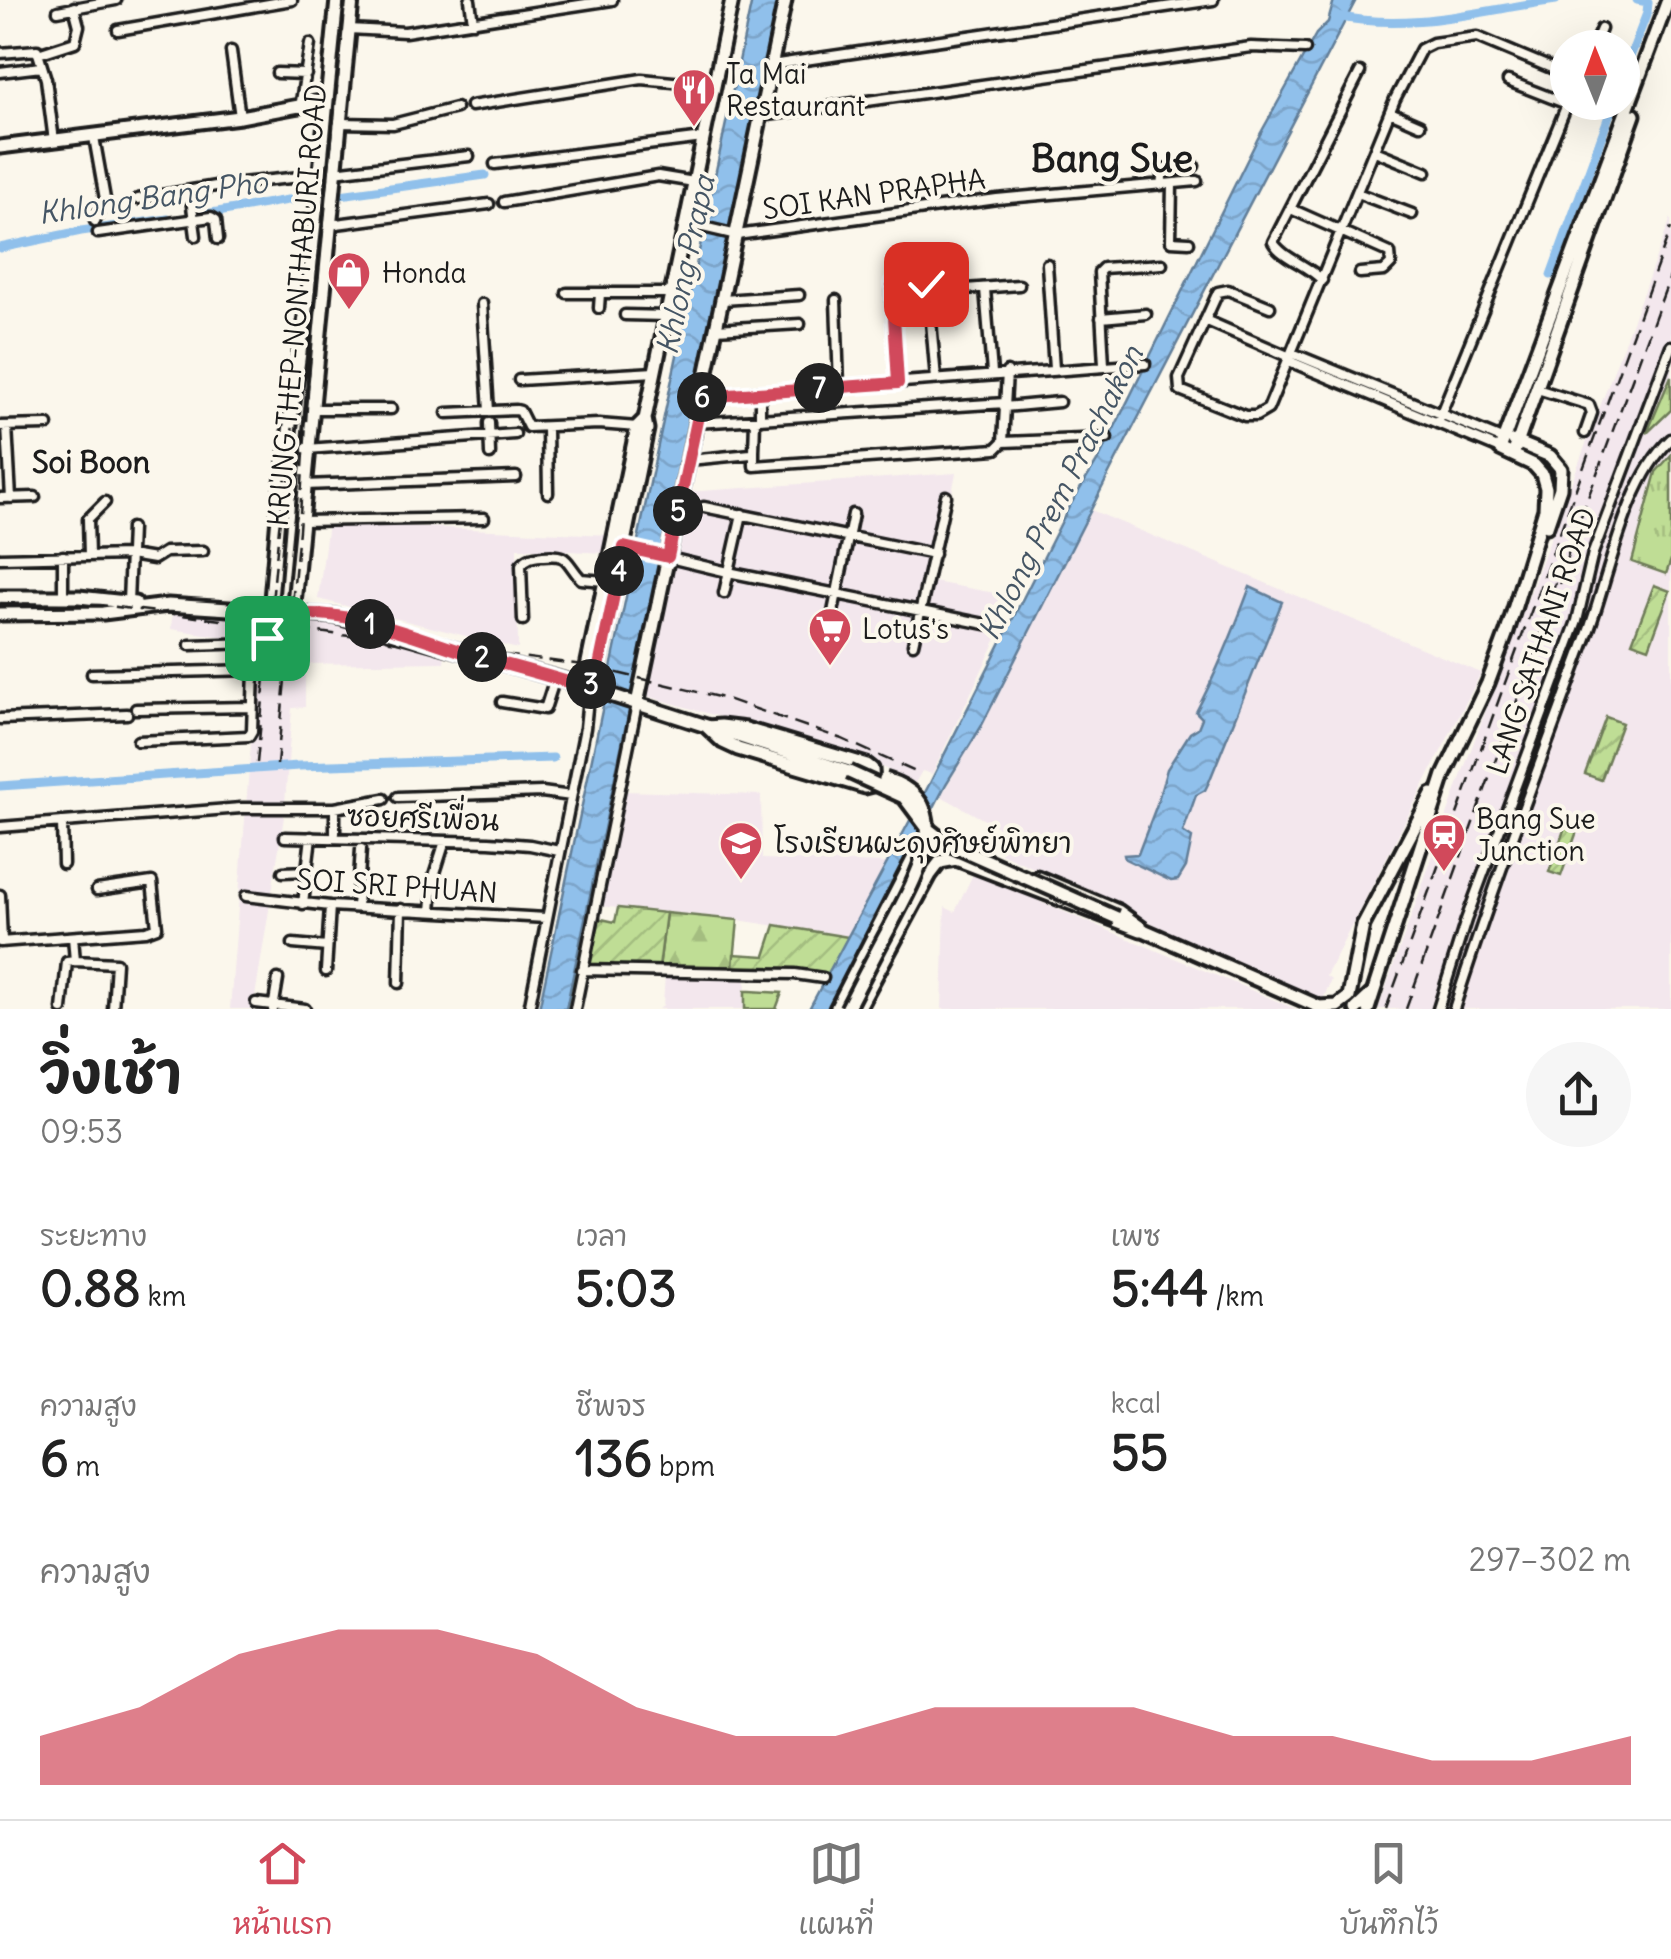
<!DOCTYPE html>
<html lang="th">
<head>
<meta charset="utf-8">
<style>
	:root { --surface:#fff; --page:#f6f6f6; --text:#222; --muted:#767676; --line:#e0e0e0; --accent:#d1495b }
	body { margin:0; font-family:Delius,"Playpen Sans Thai",sans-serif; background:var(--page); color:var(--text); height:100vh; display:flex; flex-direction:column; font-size:38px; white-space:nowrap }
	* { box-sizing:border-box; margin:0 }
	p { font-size:32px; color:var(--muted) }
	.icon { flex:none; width:55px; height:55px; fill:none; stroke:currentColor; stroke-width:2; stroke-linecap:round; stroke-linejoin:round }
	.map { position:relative; height:1009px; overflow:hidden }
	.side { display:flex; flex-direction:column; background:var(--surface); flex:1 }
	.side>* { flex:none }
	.needle { width:65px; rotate:359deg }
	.controls { position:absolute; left:1550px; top:30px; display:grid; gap:20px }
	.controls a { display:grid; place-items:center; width:90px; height:90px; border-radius:50%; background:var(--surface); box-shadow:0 10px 40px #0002; font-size:50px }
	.pin { position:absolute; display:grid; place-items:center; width:85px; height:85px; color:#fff; margin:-42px; border-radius:20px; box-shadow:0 5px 15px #0006 }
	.km { position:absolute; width:50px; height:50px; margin:-25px; border-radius:50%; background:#222; color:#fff; font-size:28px; line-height:50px; text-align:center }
	.round { display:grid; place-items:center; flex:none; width:105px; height:105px; border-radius:52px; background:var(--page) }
	.headline { display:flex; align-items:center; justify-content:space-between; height:170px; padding:0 40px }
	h1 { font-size:55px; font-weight:700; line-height:75px }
	.metrics { display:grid; grid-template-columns:repeat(3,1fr); gap:15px; height:170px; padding:10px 40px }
	.metrics div { display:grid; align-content:center }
	.metrics b { font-size:50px; font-weight:700 }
	.metrics small { font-size:28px; font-weight:400 }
	.metrics p { font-size:28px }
	.chart { height:280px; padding:20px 40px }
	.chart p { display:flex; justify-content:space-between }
	.chart svg { width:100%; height:180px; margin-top:10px; fill:var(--accent); opacity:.7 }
	.tab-bar { display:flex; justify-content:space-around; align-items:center; height:140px; border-top:2px solid var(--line); background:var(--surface); font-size:28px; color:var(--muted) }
	.tab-bar a { display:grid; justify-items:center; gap:5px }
	.tab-bar .on { color:var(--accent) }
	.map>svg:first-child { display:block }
	.built { fill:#f3e7ed }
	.grass { fill:url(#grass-tufts); stroke:#6e7c58; stroke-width:2.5 }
	.forest { fill:url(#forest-firs); stroke:#6e7c58; stroke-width:2.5 }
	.garden { fill:url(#garden-furrows); stroke:#6e7c58; stroke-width:2.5 }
	.water { fill:url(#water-waves); stroke:#627e98; stroke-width:2.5 }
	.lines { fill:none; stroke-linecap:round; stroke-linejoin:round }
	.canal { stroke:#90c0eb; stroke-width:9 }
	.street-casing { stroke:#1c1c1c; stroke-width:15 }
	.secondary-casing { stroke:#1c1c1c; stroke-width:19 }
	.street { stroke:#fbf7ec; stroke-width:8 }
	.secondary { stroke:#fbf7ec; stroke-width:11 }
	.rail { stroke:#1c1c1c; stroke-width:2.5; stroke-dasharray:15 8; stroke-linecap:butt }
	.secondary-bridge-casing { stroke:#1c1c1c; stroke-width:19; stroke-linecap:butt }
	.secondary-bridge { stroke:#fbf7ec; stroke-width:11 }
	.route-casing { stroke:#fff; stroke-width:20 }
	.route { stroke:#d1495b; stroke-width:12 }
	.labels { text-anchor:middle; stroke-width:8; stroke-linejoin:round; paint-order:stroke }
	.poi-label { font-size:28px; fill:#1c1c1c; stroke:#fbf7ec; text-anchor:start }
	.street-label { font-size:28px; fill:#1c1c1c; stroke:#fbf7ec }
	.water-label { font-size:30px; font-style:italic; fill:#455564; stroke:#fbf7ec }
	.neighbourhood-label { font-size:30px; font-weight:bold; fill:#1c1c1c; stroke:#fbf7ec }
	.district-label { font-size:38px; font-weight:bold; fill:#1c1c1c; stroke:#fbf7ec }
</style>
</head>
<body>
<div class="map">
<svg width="1671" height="1009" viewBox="0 0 1671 1009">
	<defs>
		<pattern id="grass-tufts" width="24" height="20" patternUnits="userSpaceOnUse" patternTransform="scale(2.5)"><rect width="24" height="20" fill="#bfdd95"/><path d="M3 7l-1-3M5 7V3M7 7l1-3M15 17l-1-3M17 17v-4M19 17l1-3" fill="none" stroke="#a4bd80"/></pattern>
		<pattern id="forest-firs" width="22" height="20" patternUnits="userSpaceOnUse" patternTransform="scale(2.5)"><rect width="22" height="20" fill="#bfdd95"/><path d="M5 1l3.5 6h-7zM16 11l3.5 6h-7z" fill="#a4bd80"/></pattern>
		<pattern id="garden-furrows" width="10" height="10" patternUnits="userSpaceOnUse" patternTransform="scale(2.5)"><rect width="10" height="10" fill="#bfdd95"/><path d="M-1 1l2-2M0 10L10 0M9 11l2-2" fill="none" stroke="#a4bd80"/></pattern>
		<pattern id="water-waves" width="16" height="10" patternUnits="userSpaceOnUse" patternTransform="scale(2.5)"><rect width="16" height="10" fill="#90c0eb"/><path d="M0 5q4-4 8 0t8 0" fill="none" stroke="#7ca4c9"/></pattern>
	</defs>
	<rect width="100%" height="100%" fill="#fbf7ec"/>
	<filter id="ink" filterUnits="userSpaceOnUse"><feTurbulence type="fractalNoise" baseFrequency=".01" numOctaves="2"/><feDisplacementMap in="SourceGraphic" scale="20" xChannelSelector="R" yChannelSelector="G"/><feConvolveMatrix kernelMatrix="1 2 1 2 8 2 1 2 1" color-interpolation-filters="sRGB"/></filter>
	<g filter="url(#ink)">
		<!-- built -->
		<path class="built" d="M1671 218V1009H1378L1460 779Z
			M956 473 934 582 1017 597 932 774 922 771 915 783 861 757 633 692 637 672 646 675 671 568 677 566 672 562 687 492Z
			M1091 510 1481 673 1326 976 1331 980 1322 1002 1001 853 999 828 941 796 981 727Z
			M328 523 610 535 604 553 517 548 518 649 318 599Z
			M173 607 325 618 446 649 444 662 305 664V707L292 708 284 817 253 1009H230L259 642 171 629Z
			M623 791 761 795 762 859 887 863 848 937 738 920 599 906Z
			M975 870 1043 903 1296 1009H942L945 907 955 912Z
			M665 974 746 975 745 1009H659L663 1006Z"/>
		<!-- grass -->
		<path class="grass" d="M1671 376V410L1647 433Z
			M1671 455V560L1666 574 1632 562 1656 472Z
			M628 714 632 715 572 1009H566Z
			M745 991H750L782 993 776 1009H745Z"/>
		<!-- forest -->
		<path class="forest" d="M666 913 738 920 733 971 659 968Z"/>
		<!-- garden -->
		<path class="garden" d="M1654 585 1670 591 1649 648 1632 642Z
			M1606 717 1622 723 1601 780 1585 774Z
			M1569 816 1581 820 1561 876 1549 872Z
			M618 908 666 913 659 968 587 965 597 918 615 922Z
			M775 925 848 937 827 976 733 971 734 954 765 956Z"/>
		<!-- water -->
		<path class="water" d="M752 0H779L566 1009H539Z
			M1334 0H1356L1112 468 981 727 946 784 830 1009H809L930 783 1069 507 1101 455 1258 138 1316 34 1328 22Z
			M1250 587 1282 602 1209 782 1205 790 1196 795 1183 832 1192 838 1186 867 1178 880 1171 881 1125 859 1124 855 1138 854 1156 807 1167 769 1190 733 1198 728 1202 718 1196 712C1216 674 1234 630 1250 587Z"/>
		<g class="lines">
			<!-- canal -->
			<path class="canal" d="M1336 16C1412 32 1481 10 1556 0
				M1622 78 1647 13 1648 2 1637 0
				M340 195 485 175
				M194 216 288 200H315
				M0 248 81 231 168 219
				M1551 275 1614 102
				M0 786 299 766 553 758"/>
			<!-- street casing -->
			<g class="street-casing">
				<path id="street" d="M470 0 473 22
					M58 11 116 0
					M349 29 405 32 612 0
					M118 30 292 0
					M1593 48 1601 29
					M231 51 240 117
					M0 53 37 50 46 79 54 141
					M38 54 75 42 79 26 74 7
					M771 65 1213 0
					M0 72 41 67
					M277 73 306 74
					M1508 81 1567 104
					M471 106 642 79 714 86
					M300 108 310 44
					M1390 112 1420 125
					M761 116 1251 47 1305 49
					M339 123 393 124 456 108
					M94 137 105 199 95 221
					M1375 151 1426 172
					M495 164 703 138
					M334 172 469 156
					M1172 184 1171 241 1189 242
					M1161 185 1163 170 1194 166
					M190 191 196 236
					M1357 193 1412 214
					M138 199 222 185 320 175
					M504 202 658 176 694 182
					M1291 209 1390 253 1391 264 1384 271 1360 273
					M686 223 737 235 997 199 1197 181
					M329 225 489 204
					M98 233 211 217 216 220 218 239
					M1047 264 1054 369
					M1322 280C1308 265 1282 258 1273 242L1360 72
					M985 289 992 373
					M952 290 1019 285
					M567 293H672
					M723 300 799 295
					M836 300 839 386
					M482 304 489 411
					M1270 307 1228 290 1218 292 1179 378 1180 390 1245 416H1256L1268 409 1395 99 1421 49 1433 43 1477 37 1568 75
					M599 308 600 293
					M625 315 667 316
					M1101 318 1146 314
					M1205 320 1290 357
					M716 329 800 324
					M1292 353 1504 440
					M1289 361 1500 449
					M1104 365 1099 272 1103 268 1162 264
					M519 380 655 372
					M898 383 891 291 892 283C902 279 921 278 928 287L936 379
					M1537 389 1589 405 1592 413 1585 433
					M760 392V419
					M702 397 1145 364
					M1004 407 1059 402
					M311 409H391
					M447 413 516 410 520 411 528 427 599 424 637 427
					M489 423 490 454
					M696 423 1005 403
					M1437 423 1568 102
					M0 426 48 425
					M7 426 11 498
					M547 428 548 493
					M1003 442 1107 438
					M307 449 515 434
					M754 452V466L996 449 1003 442 1007 372
					M689 460 751 454 754 452 755 420
					M305 485 516 477
					M0 498 35 497
					M704 507 934 554
					M300 521 484 518
					M624 547 728 572 990 625
					M63 556V596
					M89 556 88 519 105 502
					M0 558 130 555 154 559 165 552 203 551
					M724 593 742 514
					M128 602 131 528
					M523 620 521 565C528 557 532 557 543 556 570 553 565 562 581 579L605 581
					M830 627 853 514
					M913 644 946 496
					M190 645 254 643 259 621
					M92 674 254 670 264 663 267 639 279 618
					M502 702 545 709 555 678
					M136 709 251 707
					M0 719 127 714
					M138 741 249 736 252 731 254 670
					M398 797 542 792 571 796
					M62 822 63 864
					M0 827 241 808H335L384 799
					M335 833V808
					M285 837 489 842 530 845 559 851
					M283 872 307 871
					M0 895 2 942
					M246 896 330 906 546 918
					M303 904 311 837
					M357 907 361 849
					M431 911 434 876 445 841
					M0 942 146 931 157 927 152 882 97 890
					M293 944 327 947
					M75 961 116 963 113 1009
					M582 970 795 974 823 978
					M326 971 330 906
					M399 983 401 909
					M256 1003 305 1009
					M62 1009 67 962 75 961 73 937
					M273 1009 278 979
					M529 1009 585 728 589 689
					M575 1009 637 704
					M1438 1009 1466 920 1577 621 1593 553 1671 346
					M1454 1009C1495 880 1544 754 1590 627 1610 571 1627 480 1671 439"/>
			</g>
			<!-- secondary casing -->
			<g class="secondary-casing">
				<path id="secondary" d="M0 147 240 117 326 101
					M1514 441 1550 456 1561 469 1560 488 1547 526
					M1513 455 1634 115
					M0 597H79L135 603
					M270 612 279 504 307 302 337 0
					M0 614 103 613 168 605 335 616 570 682 849 772
					M293 614 352 0
					M589 689 598 671 647 429 645 419 732 0
					M589 689 587 667 637 427 645 419
					M637 704 785 0
					M721 726 746 729 867 765 872 769 873 785 865 787 738 749 723 742 707 727Z
					M1037 877 1118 911 1144 930
					M1139 928 1324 1009
					M1319 1007 1337 1006 1349 997 1363 925 1432 794
					M836 1009 913 859C925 845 932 840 950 842
					M858 1009 930 875 940 862 956 859 1141 930
					M1356 1009 1372 994
					M1368 1009 1444 775 1488 683 1507 632 1545 509 1546 488 1542 474 1534 465 1500 449 1668 0"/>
			</g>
			<!-- street -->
			<use href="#street" class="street"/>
			<!-- secondary -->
			<use href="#secondary" class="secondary"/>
			<!-- rail -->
			<path class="rail" d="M1560 584 1570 546 1671 274
				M0 603 100 605 584 665 727 699 842 739 920 774
				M257 763 279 528 293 425
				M277 765 299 530 311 345 346 0
				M1386 1009 1671 228
				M1406 1009 1546 620 1558 570"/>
			<!-- secondary-bridge casing -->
			<g class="secondary-bridge-casing">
				<path id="secondary-bridge" d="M849 772 904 797 928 829 945 842 1117 918
					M847 1009C861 982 875 954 890 927 914 881 963 802 885 779"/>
			</g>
			<!-- secondary-bridge -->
			<use href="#secondary-bridge" class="secondary-bridge"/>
		</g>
	</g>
	<g class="lines" filter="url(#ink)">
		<!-- route casing -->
		<g class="route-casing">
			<path id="route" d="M267 638 279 618C335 602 415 637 469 654 509 666 549 675 589 689L598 671 624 547 668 557 702 397 898 383 892 283 926 284"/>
		</g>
		<!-- route -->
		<use href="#route" class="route"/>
	</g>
	<!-- icons -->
	<defs>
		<g id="restaurant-pin" transform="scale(2.25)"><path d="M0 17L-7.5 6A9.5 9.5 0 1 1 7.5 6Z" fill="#d1495b" stroke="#fbf7ec"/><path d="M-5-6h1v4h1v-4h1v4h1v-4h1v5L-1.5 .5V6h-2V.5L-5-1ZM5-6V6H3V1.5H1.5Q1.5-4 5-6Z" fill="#fff"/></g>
		<g id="shop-pin" transform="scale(2.25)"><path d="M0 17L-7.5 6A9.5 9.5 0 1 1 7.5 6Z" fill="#d1495b" stroke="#fbf7ec"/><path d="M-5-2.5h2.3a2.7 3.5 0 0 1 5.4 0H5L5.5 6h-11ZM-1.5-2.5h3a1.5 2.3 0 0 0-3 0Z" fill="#fff"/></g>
		<g id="supermarket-pin" transform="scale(2.25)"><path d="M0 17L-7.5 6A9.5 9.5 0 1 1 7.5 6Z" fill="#d1495b" stroke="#fbf7ec"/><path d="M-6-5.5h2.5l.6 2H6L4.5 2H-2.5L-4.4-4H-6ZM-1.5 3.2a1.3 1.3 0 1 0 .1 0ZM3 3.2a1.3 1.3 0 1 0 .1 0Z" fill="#fff"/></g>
		<g id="station-pin" transform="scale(2.25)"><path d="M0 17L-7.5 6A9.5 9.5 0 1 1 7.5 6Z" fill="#d1495b" stroke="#fbf7ec"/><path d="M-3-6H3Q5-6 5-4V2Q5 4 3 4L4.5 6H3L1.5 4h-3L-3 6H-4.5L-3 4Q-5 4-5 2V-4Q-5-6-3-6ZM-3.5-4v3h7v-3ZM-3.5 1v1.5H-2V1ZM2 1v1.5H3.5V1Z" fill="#fff"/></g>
		<g id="school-pin" transform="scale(2.25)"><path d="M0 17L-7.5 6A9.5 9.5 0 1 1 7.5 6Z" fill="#d1495b" stroke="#fbf7ec"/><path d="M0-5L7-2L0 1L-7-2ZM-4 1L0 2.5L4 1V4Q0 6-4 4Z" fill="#fff"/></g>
	</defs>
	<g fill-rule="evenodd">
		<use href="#restaurant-pin" x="694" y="90"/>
		<use href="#shop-pin" x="349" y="273"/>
		<use href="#supermarket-pin" x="830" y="629"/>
		<use href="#station-pin" x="1444" y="835"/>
		<use href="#school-pin" x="741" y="843"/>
	</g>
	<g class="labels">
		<!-- poi labels -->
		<g class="poi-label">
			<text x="726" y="84">Ta Mai<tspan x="726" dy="32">Restaurant</tspan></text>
			<text x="382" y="283">Honda</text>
			<text x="862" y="639">Lotus's</text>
			<text x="1476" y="829">Bang Sue<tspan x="1476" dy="32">Junction</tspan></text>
			<text x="774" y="853">โรงเรียนผะดุงศิษย์พิทยา</text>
		</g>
		<!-- street labels -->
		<g class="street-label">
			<text transform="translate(874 194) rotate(-8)" y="10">SOI KAN PRAPHA</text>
			<text transform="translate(297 305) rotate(-85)" y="10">KRUNG THEP-NONTHABURI ROAD</text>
			<text transform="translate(1541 641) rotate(-71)" y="10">LANG SATHANI ROAD</text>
			<text transform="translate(423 818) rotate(2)" y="10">ซอยศรีเพื่อน</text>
			<text transform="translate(397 886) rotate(4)" y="10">SOI SRI PHUAN</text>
		</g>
		<!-- water labels -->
		<g class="water-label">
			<text transform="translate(153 198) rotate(-8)" y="10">Khlong Bang Pho</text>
			<text transform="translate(686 265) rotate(-78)" y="10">Khlong Prapa</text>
			<text transform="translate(1061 493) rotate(-63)" y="10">Khlong Prem Prachakon</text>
		</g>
		<!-- neighbourhood labels -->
		<g class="neighbourhood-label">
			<text x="91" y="473">Soi Boon</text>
		</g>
		<!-- district labels -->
		<g class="district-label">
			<text x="1112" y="172">Bang Sue</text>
		</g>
	</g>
</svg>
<div class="controls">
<a><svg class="needle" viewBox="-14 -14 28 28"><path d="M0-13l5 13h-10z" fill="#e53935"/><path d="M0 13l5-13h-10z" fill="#767676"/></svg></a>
</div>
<div class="pin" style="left:267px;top:638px;background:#1e9e55"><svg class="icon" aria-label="arrive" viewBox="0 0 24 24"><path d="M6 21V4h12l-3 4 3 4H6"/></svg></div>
<div class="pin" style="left:926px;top:284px;background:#d93025"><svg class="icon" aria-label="check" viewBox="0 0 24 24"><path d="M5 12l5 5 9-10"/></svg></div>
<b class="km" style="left:370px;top:624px">1</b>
<b class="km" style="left:482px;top:657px">2</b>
<b class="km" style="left:591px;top:684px">3</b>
<b class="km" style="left:619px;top:571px">4</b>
<b class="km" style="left:678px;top:511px">5</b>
<b class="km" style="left:702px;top:397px">6</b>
<b class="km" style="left:819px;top:388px">7</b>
</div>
<section class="side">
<div class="headline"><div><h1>วิ่งเช้า</h1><p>09:53</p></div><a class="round"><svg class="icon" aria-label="share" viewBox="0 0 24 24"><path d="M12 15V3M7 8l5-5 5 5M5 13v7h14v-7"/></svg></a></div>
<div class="metrics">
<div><p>ระยะทาง</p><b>0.88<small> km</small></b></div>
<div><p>เวลา</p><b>5:03</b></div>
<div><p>เพซ</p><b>5:44<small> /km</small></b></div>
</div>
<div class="metrics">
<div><p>ความสูง</p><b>6<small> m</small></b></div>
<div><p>ชีพจร</p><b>136<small> bpm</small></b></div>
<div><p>kcal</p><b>55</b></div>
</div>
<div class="chart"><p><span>ความสูง</span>297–302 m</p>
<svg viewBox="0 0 160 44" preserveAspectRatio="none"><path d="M0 44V32L10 25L20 12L30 6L40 6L50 12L60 25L70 32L80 32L90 25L100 25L110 25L120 32L130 32L140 38L150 38L160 32V44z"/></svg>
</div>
</section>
<nav class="tab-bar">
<a class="on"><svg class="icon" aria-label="home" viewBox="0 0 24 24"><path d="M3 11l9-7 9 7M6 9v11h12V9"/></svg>หน้าแรก</a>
<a><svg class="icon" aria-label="map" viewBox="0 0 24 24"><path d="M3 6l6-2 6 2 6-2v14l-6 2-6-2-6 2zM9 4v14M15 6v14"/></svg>แผนที่</a>
<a><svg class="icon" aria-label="saved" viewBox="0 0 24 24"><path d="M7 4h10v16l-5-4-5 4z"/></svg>บันทึกไว้</a>
</nav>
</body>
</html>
